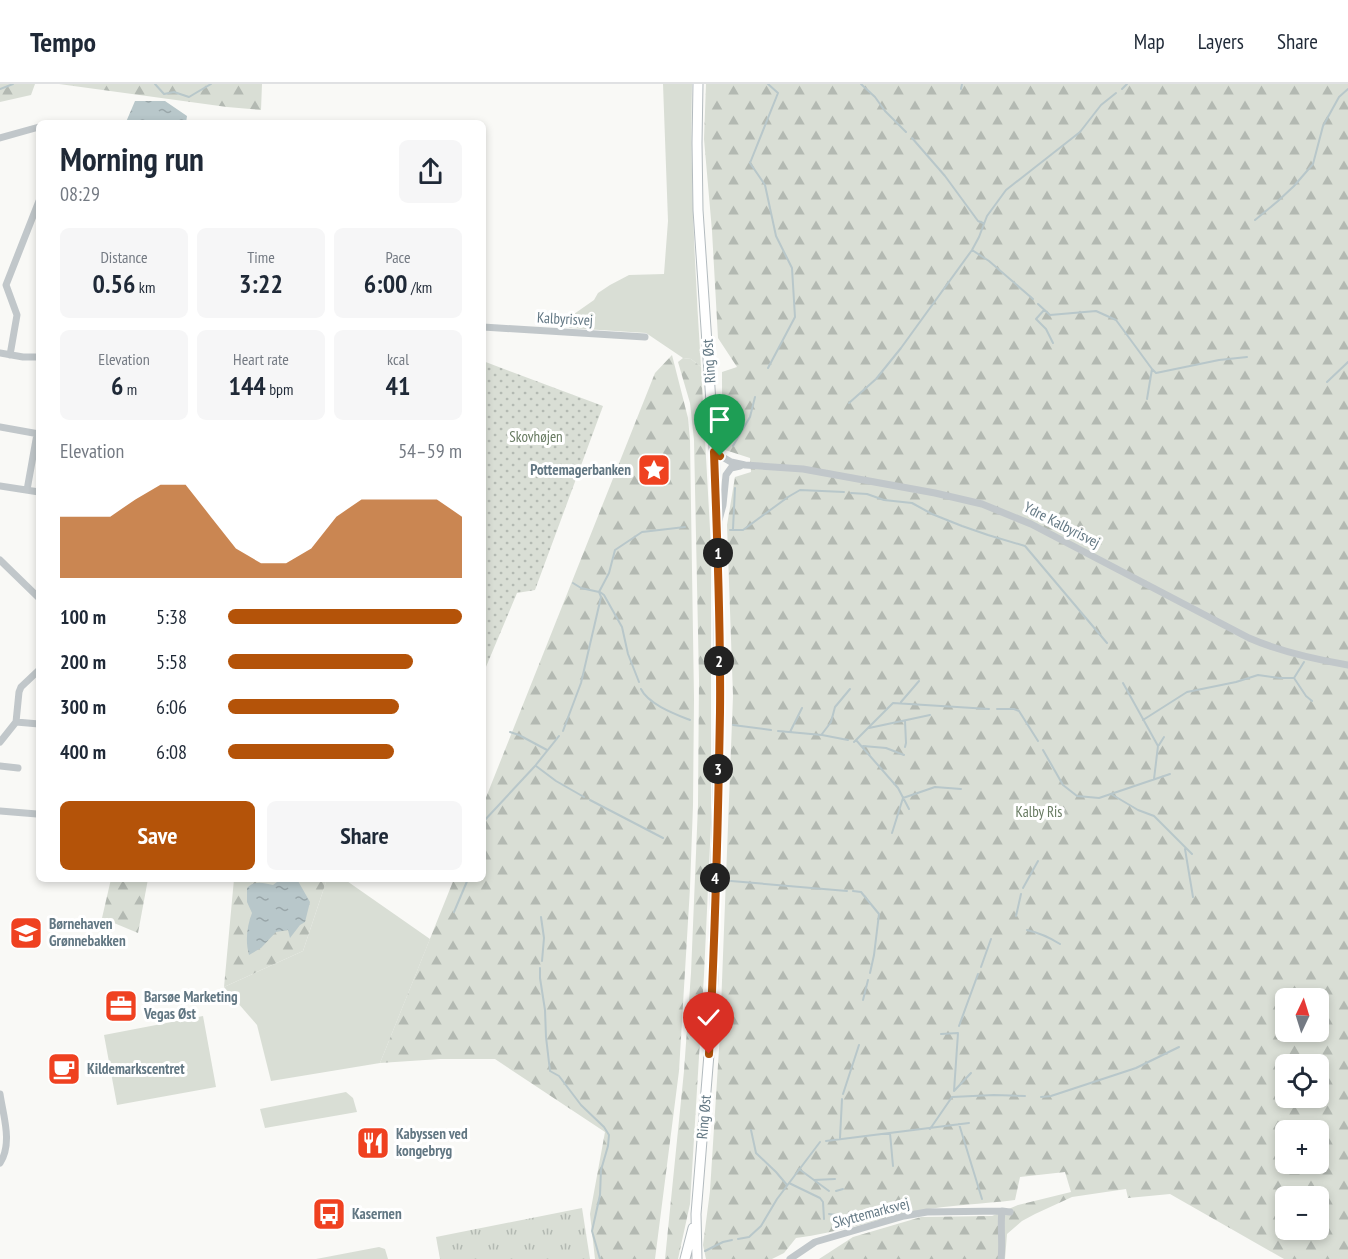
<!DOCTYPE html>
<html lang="en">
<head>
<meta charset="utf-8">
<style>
	:root { --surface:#fff; --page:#f6f6f7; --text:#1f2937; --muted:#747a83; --line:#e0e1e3; --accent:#b45309 }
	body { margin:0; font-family:"PT Sans Narrow",sans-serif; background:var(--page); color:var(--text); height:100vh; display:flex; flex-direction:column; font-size:22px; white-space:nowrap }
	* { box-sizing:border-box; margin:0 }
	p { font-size:20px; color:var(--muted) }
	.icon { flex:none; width:33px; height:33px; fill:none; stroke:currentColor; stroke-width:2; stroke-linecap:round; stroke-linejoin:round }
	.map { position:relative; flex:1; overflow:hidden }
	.side { position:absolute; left:36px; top:36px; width:450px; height:762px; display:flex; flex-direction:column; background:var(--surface); border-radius:9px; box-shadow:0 3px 9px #0003 }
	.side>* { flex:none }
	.needle { width:39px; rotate:4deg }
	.buttons { position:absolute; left:1275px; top:904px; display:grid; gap:12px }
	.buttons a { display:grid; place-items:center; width:54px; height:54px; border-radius:9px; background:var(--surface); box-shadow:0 3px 9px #0003; font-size:30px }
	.pin { position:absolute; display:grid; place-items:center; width:51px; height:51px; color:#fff; margin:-62px -26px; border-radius:50% 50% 50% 0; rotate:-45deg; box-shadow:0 0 6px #0007 }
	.pin .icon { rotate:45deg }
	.km { position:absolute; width:30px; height:30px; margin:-15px; border-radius:50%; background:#222; color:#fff; font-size:16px; line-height:30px; text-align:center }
	.round { display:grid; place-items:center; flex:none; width:63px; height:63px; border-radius:9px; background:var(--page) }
	.headline { display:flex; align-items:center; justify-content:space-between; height:102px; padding:0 24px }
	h1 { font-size:33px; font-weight:600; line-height:45px }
	.figures { display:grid; grid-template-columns:repeat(3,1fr); gap:9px; height:102px; padding:6px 24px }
	.figures div { display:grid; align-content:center; border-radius:9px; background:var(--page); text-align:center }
	.figures b { font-size:26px; font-weight:600 }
	.figures small { font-size:16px; font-weight:400 }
	.figures p { font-size:16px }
	.chart { height:168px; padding:12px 24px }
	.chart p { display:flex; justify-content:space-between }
	.chart svg { width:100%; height:108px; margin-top:6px; fill:var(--accent); opacity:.7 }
	.action { display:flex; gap:12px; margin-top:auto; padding:12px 24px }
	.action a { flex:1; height:69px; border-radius:9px; background:var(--accent); color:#fff; font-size:24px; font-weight:600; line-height:69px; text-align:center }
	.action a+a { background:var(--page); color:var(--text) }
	ul { padding:0 24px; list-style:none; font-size:20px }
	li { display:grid; grid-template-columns:96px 72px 1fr; align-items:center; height:45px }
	li i { height:15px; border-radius:8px; background:var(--accent) }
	header { display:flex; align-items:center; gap:36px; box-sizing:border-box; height:84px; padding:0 30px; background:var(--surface); border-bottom:2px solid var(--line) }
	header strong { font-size:28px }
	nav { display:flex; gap:33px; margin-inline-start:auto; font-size:21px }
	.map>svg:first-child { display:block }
	.grass { fill:#d9ded5 }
	.forest { fill:url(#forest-firs); fill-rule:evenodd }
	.park { fill:url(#park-tufts) }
	.garden { fill:url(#garden-dots) }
	.water { fill:url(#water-ripples) }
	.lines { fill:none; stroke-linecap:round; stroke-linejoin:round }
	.stream { stroke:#b8c7ca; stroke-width:2 }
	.secondary-casing { stroke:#b3bbbf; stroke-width:11 }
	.minor { stroke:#c1c7ca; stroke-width:7 }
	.secondary { stroke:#fff; stroke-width:9 }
	.route-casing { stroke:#fff; stroke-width:12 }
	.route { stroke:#b45309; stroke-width:8 }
	.labels { text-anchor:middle; stroke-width:6; stroke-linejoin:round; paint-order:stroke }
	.street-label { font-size:15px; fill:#627783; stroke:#fff }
	.park-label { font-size:15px; fill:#677a61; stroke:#fff }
	.poi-label { font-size:15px; font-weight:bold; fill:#627783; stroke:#fff; text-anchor:start }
</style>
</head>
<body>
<header>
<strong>Tempo</strong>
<nav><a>Map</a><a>Layers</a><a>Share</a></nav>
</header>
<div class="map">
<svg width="1348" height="1175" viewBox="0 0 1348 1175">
	<defs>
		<pattern id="forest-firs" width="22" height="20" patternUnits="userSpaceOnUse" patternTransform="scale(1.5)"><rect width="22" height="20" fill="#d9ded5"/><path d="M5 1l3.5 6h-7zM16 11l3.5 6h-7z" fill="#b3b9b2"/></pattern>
		<pattern id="park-tufts" width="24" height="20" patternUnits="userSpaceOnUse" patternTransform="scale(1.5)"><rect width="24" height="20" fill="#d9ded5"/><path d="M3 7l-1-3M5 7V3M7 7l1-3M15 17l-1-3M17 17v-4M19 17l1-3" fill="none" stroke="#b3b9b2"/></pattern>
		<pattern id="garden-dots" width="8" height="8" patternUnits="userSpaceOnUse" patternTransform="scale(1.5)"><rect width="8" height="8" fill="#d9ded5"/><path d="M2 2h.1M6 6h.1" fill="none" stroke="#b3b9b2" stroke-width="1.8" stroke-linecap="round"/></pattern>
		<pattern id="water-ripples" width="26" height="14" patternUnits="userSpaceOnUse" patternTransform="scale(1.5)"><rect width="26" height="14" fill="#b8c7ca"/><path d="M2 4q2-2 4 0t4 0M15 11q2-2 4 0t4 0" fill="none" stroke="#99a6a9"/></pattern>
	</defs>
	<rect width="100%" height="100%" fill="#f9f9f6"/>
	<!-- grass -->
	<path class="grass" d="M663 0H692C690 94 695 188 701 283L691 275 683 274 646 249 569 244 574 230 594 216 598 209 610 201 629 191 664 190 668 137Z
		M327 795H344L430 855 380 979 271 997 257 941 224 903 303 867Z
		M203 932 216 1003 117 1021 104 951Z
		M346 1008 353 1014 357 1028 265 1044 260 1025Z
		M379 1163 385 1165 388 1175H316Z"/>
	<!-- forest -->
	<path class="forest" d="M0 0H35L31 11 0 18Z
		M59 0H262L261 26 227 23Z
		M706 0H1348V1175H1284L1170 1110 1128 1114 1126 1105 1072 1113 1035 1130 1022 1137 1007 1150 1005 1175H819L853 1153 921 1133 992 1132 1018 1121 1071 1108 1065 1088 1020 1093 1015 1116C983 1120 948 1121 918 1127 877 1135 837 1149 796 1154L784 1169 772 1175H706L703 1161 710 1107 720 949 733 612 727 441 735 393 751 388 750 374 722 365V288L737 283 718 254 712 147 704 55ZM1286 915H1318V948H1286ZM1286 981H1318V1014H1286ZM1286 1047H1318V1080H1286ZM1286 1113H1318V1146H1286Z
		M672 271 688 334 690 356 694 615 693 721 690 804 679 987 655 1175H595L590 1130 605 1048 495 975H440L380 979 454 795H483V721L655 289Z
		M683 274 691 275 701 283 711 463V739L704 891 690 1120 678 1175H665L684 987 691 889 698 721 699 596 694 356 690 319 678 278Z
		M111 795H148L138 849 102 834Z
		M234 795H327L303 867 224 903Z"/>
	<!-- park -->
	<path class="park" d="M582 1124 590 1175H440L436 1153Z"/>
	<!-- garden -->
	<path class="garden" d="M483 277 603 322 535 506 517 509 483 590Z"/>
	<!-- water -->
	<path class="water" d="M135 17H165L187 32 186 39H128L126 38Z
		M281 795 298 797 310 818 305 838 300 841 290 854 288 846 276 848 261 864 249 871C245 857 247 842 252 829L247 818V804C255 796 263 799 273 801Z"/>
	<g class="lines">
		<!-- stream -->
		<path class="stream" d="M155 0 164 10 174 8 189 13 211 0
			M861 0 875 13 885 27 906 48
			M0 5 13 0
			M961 5 962 0
			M1122 5 1127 0
			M912 54 945 92 978 137 983 139
			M1255 136 1278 117 1294 102 1313 80 1323 42 1339 13 1348 5
			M972 166 989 177 1033 215
			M1038 220 1050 231 1096 227 1116 236 1152 285 1156 289 1219 276 1247 273
			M1044 226 1036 235 1046 245 1053 259
			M768 284 795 233 792 184 776 152 765 101 750 79 778 9 768 0
			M1327 298 1348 278
			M1147 315 1152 285
			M849 319 876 295 901 264 972 166 979 153 987 132 1006 106 1080 48 1101 21 1116 9
			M733 362 750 333 755 313
			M851 409 867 410 884 416 912 419 932 430 962 442 988 451 1025 462 1107 559
			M733 445 735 404
			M730 446H743L788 413 800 406 844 408
			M573 499 581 504 599 508 609 489 615 466 642 448 685 443
			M600 508 604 511 622 543 628 570 639 598
			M1294 594 1306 612 1312 617
			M1123 599 1158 662 1154 695
			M641 605C648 620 675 630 690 636
			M901 618 919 597
			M997 625H1014L1019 627 1038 657
			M1143 636 1187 608 1236 598 1258 591 1280 594H1294L1304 578
			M905 637 906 659 905 663
			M733 641 771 646
			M869 644 930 631
			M563 647 581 599 601 513 599 508
			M778 647 822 651 848 656
			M510 648 519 651 547 666
			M790 648 802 624
			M822 650 831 638 835 623 850 605
			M856 656 898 704 909 725
			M854 658 893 619 989 625
			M1159 661 1164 653
			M863 662 886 664 904 671
			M1043 666 1063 701 1077 712 1099 714 1170 690
			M536 682 556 697 584 713
			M1111 710 1138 726 1154 732 1192 770
			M590 716 663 754
			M483 738 535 682 559 652
			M892 749 903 714 935 703 961 705
			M1185 765 1193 813
			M731 797 847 807
			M1023 804 1038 777
			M853 807 861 808 879 830 874 871 870 889
			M454 828 468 795
			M1016 832 1021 810
			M541 833 544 854 542 877
			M1027 846C1040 849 1049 853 1060 860
			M981 883 991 855
			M540 884V894L545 926 546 953 550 987 559 992 581 1021 604 1043 609 1051 608 1062 601 1086 600 1111 592 1147 600 1175
			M863 916 868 896
			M959 942 978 890
			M941 950 958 949 954 1007
			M954 1007 971 989
			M843 1010 859 961
			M1041 1013 1051 1012 1136 984 1179 963
			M959 1040 982 1115
			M930 1045 952 1013 994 1011 1025 1012
			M751 1046 756 1069 776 1088 787 1101
			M890 1049 893 1082
			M840 1054 842 1015
			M826 1057 969 1039
			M799 1085 829 1107
			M814 1096 835 1095
			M789 1099 820 1114 823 1118 824 1135
			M836 1107 843 1105
			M829 1130 849 1133 865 1128
			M738 1155 749 1153 761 1142 777 1115 820 1058
			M705 1167 723 1158 732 1156"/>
		<!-- secondary casing -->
		<g class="secondary-casing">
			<path id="secondary" d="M685 1175 693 1144
				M697 1175 696 1130 709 970 713 895 720 626 718 472 714 363 698 126 697 59 698 0"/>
		</g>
		<!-- minor -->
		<path class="minor" d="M0 54 39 43
			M483 243 645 253
			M0 269 23 273H39
			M10 271 17 231 6 201 39 117
			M0 343 39 350
			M714 368 731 378 745 381 803 385 935 409 982 420 1031 440 1249 554C1281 568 1313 575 1348 581
			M0 402 39 408
			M27 406 37 350
			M719 436 723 421 726 391 731 384 740 382
			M0 476 39 514
			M16 638 39 640
			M0 658 16 638 19 608 21 603 39 586
			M0 682 18 684
			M0 727 37 730
			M0 1010C3 1031 13 1059 0 1079
			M790 1175 815 1158 904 1132 927 1128 1002 1127 1010 1128
			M1001 1175C1003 1159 1000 1143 1002 1127"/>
		<!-- secondary -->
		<use href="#secondary" class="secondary"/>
	</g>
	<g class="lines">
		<!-- route casing -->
		<g class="route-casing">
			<path id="route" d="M709 970C715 856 718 742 720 628 721 541 717 454 714 368L720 372"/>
		</g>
		<!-- route -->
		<use href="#route" class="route"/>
	</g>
	<!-- icons -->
	<defs>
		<g id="sight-square" transform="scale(1.725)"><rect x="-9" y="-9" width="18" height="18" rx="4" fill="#ef4120" stroke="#fff"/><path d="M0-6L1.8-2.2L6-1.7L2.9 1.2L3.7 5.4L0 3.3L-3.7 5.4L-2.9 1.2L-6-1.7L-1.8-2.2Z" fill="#fff"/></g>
		<g id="school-square" transform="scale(1.725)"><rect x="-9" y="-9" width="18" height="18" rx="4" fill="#ef4120" stroke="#fff"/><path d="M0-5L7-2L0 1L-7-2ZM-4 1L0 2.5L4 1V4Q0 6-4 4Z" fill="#fff"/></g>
		<g id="office-square" transform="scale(1.725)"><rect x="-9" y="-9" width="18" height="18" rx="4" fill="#ef4120" stroke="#fff"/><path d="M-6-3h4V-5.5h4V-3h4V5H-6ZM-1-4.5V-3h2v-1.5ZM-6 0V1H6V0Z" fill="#fff"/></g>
		<g id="cafe-square" transform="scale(1.725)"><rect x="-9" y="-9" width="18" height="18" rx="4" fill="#ef4120" stroke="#fff"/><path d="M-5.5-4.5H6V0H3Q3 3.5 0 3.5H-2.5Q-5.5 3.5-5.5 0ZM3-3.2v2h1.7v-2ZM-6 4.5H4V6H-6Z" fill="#fff"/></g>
		<g id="restaurant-square" transform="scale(1.725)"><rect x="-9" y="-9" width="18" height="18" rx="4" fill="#ef4120" stroke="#fff"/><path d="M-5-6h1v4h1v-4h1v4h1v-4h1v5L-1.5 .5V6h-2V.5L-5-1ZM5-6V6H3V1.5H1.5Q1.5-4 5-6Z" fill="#fff"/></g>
		<g id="bus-square" transform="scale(1.725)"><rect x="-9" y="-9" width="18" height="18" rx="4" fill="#ef4120" stroke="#fff"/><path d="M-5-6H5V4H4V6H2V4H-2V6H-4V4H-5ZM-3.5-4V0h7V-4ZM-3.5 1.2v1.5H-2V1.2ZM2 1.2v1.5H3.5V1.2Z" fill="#fff"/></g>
	</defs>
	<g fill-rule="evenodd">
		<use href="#sight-square" x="654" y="386"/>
		<use href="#school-square" x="26" y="849"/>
		<use href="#office-square" x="121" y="922"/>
		<use href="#cafe-square" x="64" y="985"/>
		<use href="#restaurant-square" x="373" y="1059"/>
		<use href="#bus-square" x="329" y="1130"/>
	</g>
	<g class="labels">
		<!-- street labels -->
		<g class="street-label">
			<text transform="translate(565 235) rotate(3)" y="5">Kalbyrisvej</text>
			<text transform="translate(709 277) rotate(-94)" y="5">Ring Øst</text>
			<text transform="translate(1062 441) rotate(27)" y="5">Ydre Kalbyrisvej</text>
			<text transform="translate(704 1033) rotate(-85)" y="5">Ring Øst</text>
			<text transform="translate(871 1129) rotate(-15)" y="5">Skyttemarksvej</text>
		</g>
		<!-- park labels -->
		<g class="park-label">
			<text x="536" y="358">Skovhøjen</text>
			<text x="1039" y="733">Kalby Ris</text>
		</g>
		<!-- poi labels -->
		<g class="poi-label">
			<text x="631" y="391" text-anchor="end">Pottemagerbanken</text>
			<text x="49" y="845">Børnehaven<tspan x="49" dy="17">Grønnebakken</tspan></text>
			<text x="144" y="918">Barsøe Marketing<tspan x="144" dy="17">Vegas Øst</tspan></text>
			<text x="87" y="990">Kildemarkscentret</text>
			<text x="396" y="1055">Kabyssen ved<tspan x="396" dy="17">kongebryg</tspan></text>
			<text x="352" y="1135">Kasernen</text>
		</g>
	</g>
</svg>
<div class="buttons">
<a><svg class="needle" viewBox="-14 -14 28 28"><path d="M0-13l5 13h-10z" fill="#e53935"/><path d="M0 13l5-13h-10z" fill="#747a83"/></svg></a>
<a><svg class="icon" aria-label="locate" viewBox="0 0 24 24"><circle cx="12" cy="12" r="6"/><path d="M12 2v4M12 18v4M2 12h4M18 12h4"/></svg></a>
<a>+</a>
<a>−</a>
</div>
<div class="pin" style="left:720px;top:372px;background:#1e9e55"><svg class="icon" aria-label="arrive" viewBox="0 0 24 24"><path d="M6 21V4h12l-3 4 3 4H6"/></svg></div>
<div class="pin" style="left:709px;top:970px;background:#d93025"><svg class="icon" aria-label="check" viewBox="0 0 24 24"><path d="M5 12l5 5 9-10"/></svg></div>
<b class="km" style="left:718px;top:469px">1</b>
<b class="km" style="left:719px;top:577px">2</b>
<b class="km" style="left:718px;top:685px">3</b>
<b class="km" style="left:715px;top:794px">4</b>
<section class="side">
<div class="headline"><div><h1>Morning run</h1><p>08:29</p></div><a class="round"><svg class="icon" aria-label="share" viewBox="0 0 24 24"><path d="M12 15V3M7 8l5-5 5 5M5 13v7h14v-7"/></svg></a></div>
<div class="figures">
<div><p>Distance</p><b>0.56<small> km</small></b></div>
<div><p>Time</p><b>3:22</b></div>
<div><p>Pace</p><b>6:00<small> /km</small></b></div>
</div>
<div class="figures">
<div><p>Elevation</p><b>6<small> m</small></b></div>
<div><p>Heart rate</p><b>144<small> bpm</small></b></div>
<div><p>kcal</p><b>41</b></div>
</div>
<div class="chart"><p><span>Elevation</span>54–59 m</p>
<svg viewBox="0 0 160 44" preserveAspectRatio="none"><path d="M0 44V19L10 19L20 19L30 12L40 6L50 6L60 19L70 32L80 38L90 38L100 32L110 19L120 12L130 12L140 12L150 12L160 19V44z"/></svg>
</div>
<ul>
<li><b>100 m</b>5:38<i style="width:100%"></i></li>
<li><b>200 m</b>5:58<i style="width:79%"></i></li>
<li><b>300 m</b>6:06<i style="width:73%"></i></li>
<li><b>400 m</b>6:08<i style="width:71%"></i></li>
</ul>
<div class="action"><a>Save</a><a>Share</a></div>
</section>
</div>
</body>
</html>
